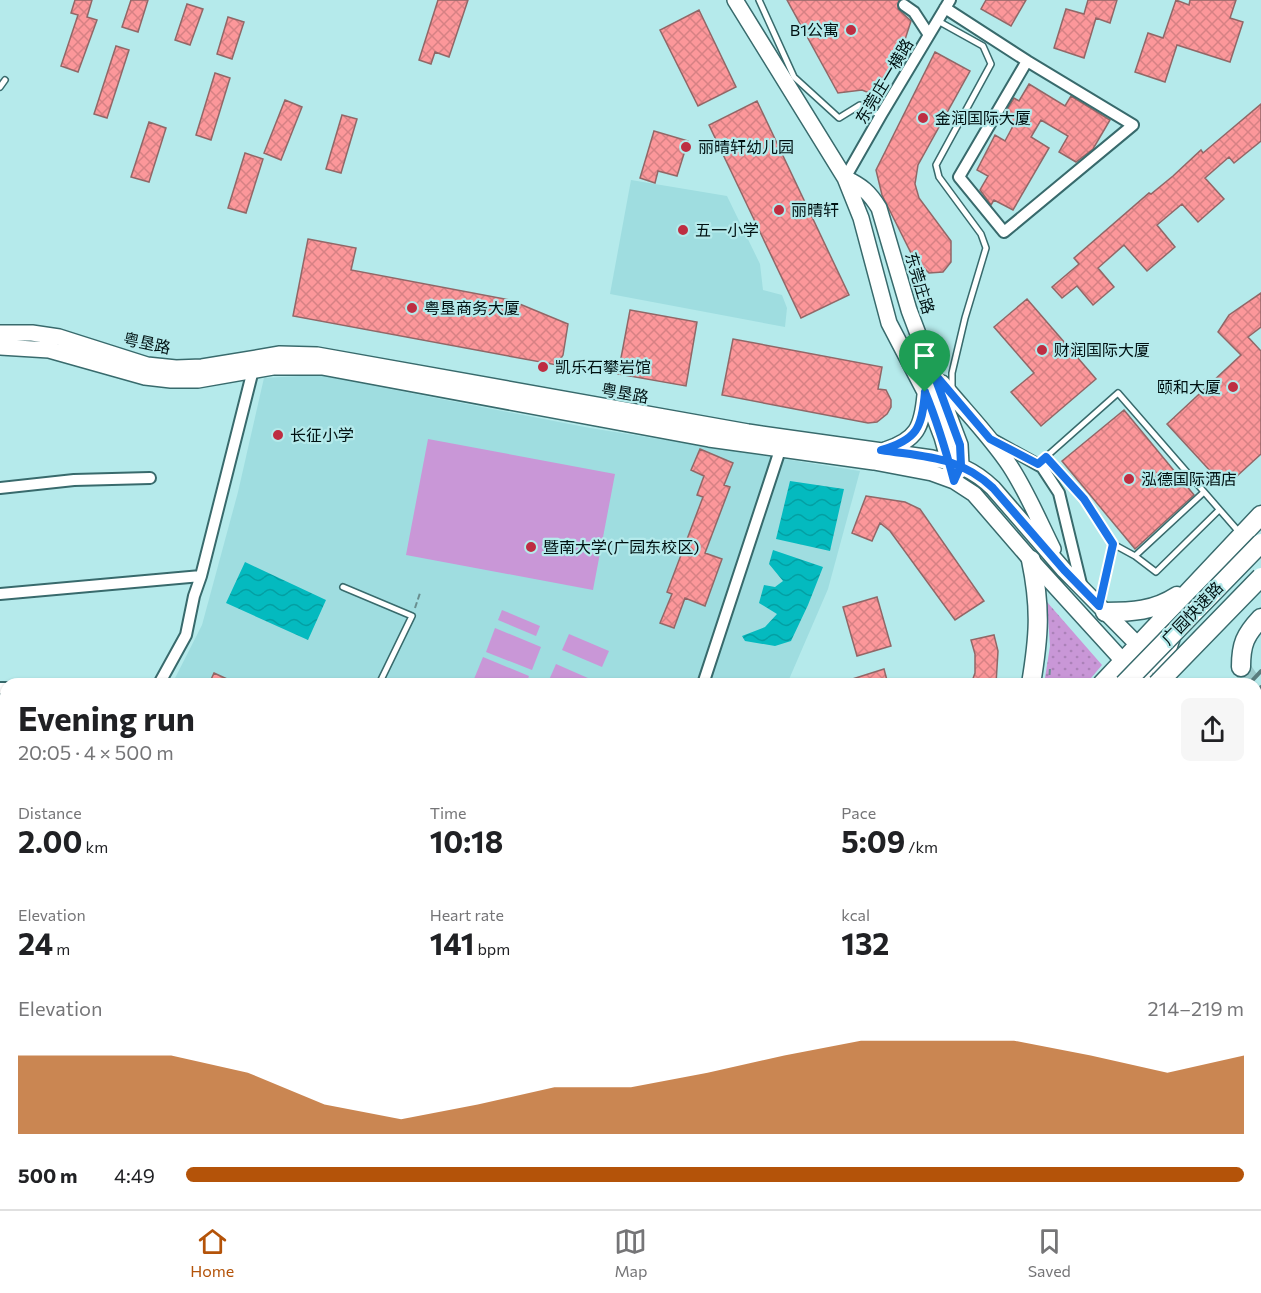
<!DOCTYPE html>
<html lang="en">
<head>
<meta charset="utf-8">
<style>
	:root { --surface:#fff; --page:#f6f6f6; --text:#202124; --muted:#757577; --line:#e0e0e0; --accent:#b45309 }
	body { margin:0; font-family:Commissioner,"Noto Sans SC",sans-serif; background:var(--page); color:var(--text); height:100vh; display:flex; flex-direction:column; font-size:22px; white-space:nowrap }
	* { box-sizing:border-box; margin:0 }
	p { font-size:20px; color:var(--muted) }
	.icon { flex:none; width:33px; height:33px; fill:none; stroke:currentColor; stroke-width:2; stroke-linecap:round; stroke-linejoin:round }
	.map { position:relative; flex:1; overflow:hidden }
	.details { position:absolute; left:0px; top:678px; width:1262px; height:531px; display:flex; flex-direction:column; background:var(--surface); border-radius:18px 18px 0 0; box-shadow:0 2px 4px #0004 }
	.details>* { flex:none }
	.pin { position:absolute; display:grid; place-items:center; width:51px; height:51px; color:#fff; margin:-62px -26px; border-radius:50% 50% 50% 0; rotate:-45deg; box-shadow:0 0 6px #0007 }
	.pin .icon { rotate:45deg }
	.round { display:grid; place-items:center; flex:none; width:63px; height:63px; border-radius:9px; background:var(--page) }
	.head { display:flex; align-items:center; justify-content:space-between; height:102px; padding:0 18px }
	h1 { font-size:33px; font-weight:700; line-height:45px }
	.figures { display:grid; grid-template-columns:repeat(3,1fr); gap:9px; height:102px; padding:6px 18px }
	.figures div { display:grid; align-content:center }
	.figures b { font-size:30px; font-weight:700 }
	.figures small { font-size:16px; font-weight:400 }
	.figures p { font-size:16px }
	.chart { height:168px; padding:12px 18px }
	.chart p { display:flex; justify-content:space-between }
	.chart svg { width:100%; height:108px; margin-top:6px; fill:var(--accent); opacity:.7 }
	ul { padding:0 18px; list-style:none; font-size:20px }
	li { display:grid; grid-template-columns:96px 72px 1fr; align-items:center; height:45px }
	li i { height:15px; border-radius:8px; background:var(--accent) }
	.tabs { display:flex; justify-content:space-around; align-items:center; height:84px; border-top:2px solid var(--line); background:var(--surface); font-size:16px; color:var(--muted) }
	.tabs a { display:grid; justify-items:center; gap:3px }
	.tabs .current { color:var(--accent) }
	.map>svg:first-child { display:block }
	.built { fill:#9fdde0 }
	.forest { fill:url(#forest-firs) }
	.park { fill:url(#park-dots) }
	.pitch { fill:#c997d7 }
	.water { fill:url(#water-waves) }
	.building { fill:url(#building-cross-hatch); stroke:#916767; stroke-width:1.5 }
	.lines { fill:none; stroke-linecap:round; stroke-linejoin:round }
	.highway-tunnel { stroke:#9acacb; stroke-width:18; stroke-dasharray:18 9; stroke-linecap:butt }
	.lane-casing { stroke:#386a6c; stroke-width:8 }
	.street-casing { stroke:#386a6c; stroke-width:14 }
	.secondary-casing { stroke:#386a6c; stroke-width:18 }
	.highway-casing { stroke:#386a6c; stroke-width:21 }
	.path { stroke:#698f90; stroke-width:2; stroke-dasharray:6 3; stroke-linecap:butt }
	.lane { stroke:#fff; stroke-width:5 }
	.street { stroke:#fff; stroke-width:10 }
	.secondary { stroke:#fff; stroke-width:15 }
	.highway { stroke:#fff; stroke-width:18 }
	.rail { stroke:#5a7d7e; stroke-width:4 }
	.highway-bridge-casing { stroke:#386a6c; stroke-width:21; stroke-linecap:butt }
	.highway-bridge { stroke:#fff; stroke-width:18 }
	.route-casing { stroke:#fff; stroke-width:12 }
	.route { stroke:#1a73e8; stroke-width:8 }
	.poi-dot { fill:#be2d41; stroke:#b5eaeb; stroke-width:2 }
	.labels { text-anchor:middle; stroke-width:4.5; stroke-linejoin:round; paint-order:stroke }
	.poi-label { font-size:16px; fill:#011213; stroke:#b5eaeb; text-anchor:start }
	.street-label { font-size:16px; fill:#011213; stroke:#b5eaeb }
</style>
</head>
<body>
<div class="map">
<svg width="1261" height="1209" viewBox="0 0 1261 1209">
	<defs>
		<pattern id="forest-firs" width="22" height="20" patternUnits="userSpaceOnUse" patternTransform="scale(1.5)"><rect width="22" height="20" fill="#c997d7"/><path d="M5 1l3.5 6h-7zM16 11l3.5 6h-7z" fill="#ab81b8"/></pattern>
		<pattern id="park-dots" width="8" height="8" patternUnits="userSpaceOnUse" patternTransform="scale(1.5)"><rect width="8" height="8" fill="#c997d7"/><path d="M2 2h.1M6 6h.1" fill="none" stroke="#ab81b8" stroke-width="1.8" stroke-linecap="round"/></pattern>
		<pattern id="water-waves" width="16" height="10" patternUnits="userSpaceOnUse" patternTransform="scale(1.5)"><rect width="16" height="10" fill="#04babf"/><path d="M0 5q4-4 8 0t8 0" fill="none" stroke="#039fa3"/></pattern>
		<pattern id="building-cross-hatch" width="8" height="8" patternUnits="userSpaceOnUse" patternTransform="scale(1.5)"><rect width="8" height="8" fill="#fc979a"/><path d="M0 0l8 8M0 8l8-8" fill="none" stroke="#d68184"/></pattern>
	</defs>
	<rect width="100%" height="100%" fill="#b5eaeb"/>
	<!-- built -->
	<path class="built" d="M631 180 727 196 760 264 763 290 782 295 787 308 785 327 610 294Z
		M318 375 590 428 860 471 828 589 787 684H172L202 625 238 492 264 378Z
		M448 1203H579L572 1209H452Z
		M716 1203H939L935 1209H710Z"/>
	<!-- forest -->
	<path class="forest" d="M6 1015V1203H293L285 1209H0V1019Z"/>
	<!-- park -->
	<path class="park" d="M1047 602 1102 665 1086 684H1044L1050 646Z"/>
	<!-- pitch -->
	<path class="pitch" d="M428 439 615 474 593 590 406 555Z
		M502 610 540 626 536 636 498 620Z
		M495 628 541 647 532 670 486 652Z
		M569 634 609 651 602 667 562 650Z
		M483 657 529 676 526 684H485L474 679Z
		M556 664 597 682 596 684H559L549 680Z"/>
	<!-- water -->
	<path class="water" d="M790 481 844 489 830 551 776 539Z
		M773 550 823 567 808 605 791 641 775 646 745 641 742 636 765 627 777 614 759 603 764 585 775 587 783 581 769 564Z
		M245 562 326 600 308 640 226 603Z"/>
	<!-- building -->
	<path class="building" d="M75 0H92L87 17 97 20 78 72 61 66 78 15 71 13Z
		M131 0H148L138 32 122 27Z
		M438 0H468L449 57 435 52 431 64 419 60Z
		M787 0H899L898 9 911 21 901 52 877 96 862 90 838 93Z
		M986 0H1026L1011 26 981 9Z
		M1088 0H1117L1110 23 1096 18 1084 58 1054 48 1066 9 1084 14Z
		M1176 0 1189 5 1190 0H1236L1230 18 1243 22 1230 62 1177 45 1165 82 1135 72 1148 33 1163 38Z
		M187 4 203 9 190 45 175 40Z
		M699 10 736 87 698 106 660 30Z
		M228 17 244 22 232 59 217 54Z
		M116 46 129 50 107 118 94 114Z
		M935 52 970 71 918 165 915 184 919 198 951 241V262L943 272 929 273 913 257 882 195 876 170Z
		M215 73 230 78 211 140 196 135Z
		M1029 84 1065 106 1071 96 1110 120 1093 149 1076 162 1059 152 1068 136 1041 120 1031 137 1049 148 1013 210 994 200 991 205 980 190 988 176 977 170 995 135 1005 141 1013 126 1003 116 1014 98 1019 101Z
		M285 100 302 107 281 160 264 153Z
		M757 101 849 295 801 318 709 125Z
		M1261 104V141L1234 163 1229 157 1205 178 1224 199 1198 222 1182 204 1157 225 1175 247 1147 271 1124 245 1098 268 1114 287 1093 305 1077 286 1062 298 1052 287 1079 264 1074 258 1149 193 1151 194 1173 176 1201 150 1203 153Z
		M342 115 357 119 341 173 326 169Z
		M149 122 166 128 149 182 131 177Z
		M654 131 688 141 677 176 658 171 655 183 640 178Z
		M245 153 263 159 246 213 228 208Z
		M308 239 356 248 351 270 510 300 568 324 563 355 557 365 293 316Z
		M1261 293V327L1248 337 1261 351V454L1225 487 1167 424 1241 355 1218 332 1229 315Z
		M1027 299 1096 379 1041 426 1011 392 1034 373 994 327Z
		M630 310 697 322 686 386 618 374Z
		M733 339 882 367 878 389 886 390 891 400V407L887 414 877 422 868 423 722 395Z
		M1124 410 1194 495 1135 549 1062 461Z
		M700 449 733 463 724 485 730 487 705 553 722 559 705 606 685 598 674 628 660 623 672 594 667 592 703 497 697 495 704 476 691 470Z
		M866 496 905 502 920 509 984 601 955 620 890 531 880 523 872 541 852 533Z
		M877 597 891 646 857 656 843 607Z
		M994 635 998 651 996 684H971L975 673V654L971 640Z
		M884 669 888 684H844L843 682Z
		M214 673 238 684H209Z"/>
	<g class="lines">
		<!-- highway-tunnel -->
		<path class="highway-tunnel" d="M1241 667 1253 684
			M1256 753 1261 758"/>
		<!-- lane casing -->
		<g class="lane-casing">
			<path id="lane" d="M759 0 794 77 839 118 860 105 880 115
				M938 21 983 46 991 64 936 165 939 177 981 234 986 248 965 318 952 373V390
				M0 87 5 80
				M1046 457 1084 499 1113 544 1100 601
				M1038 464 1118 393 1239 532
				M1113 544 1135 556 1204 492
				M1135 556 1156 572 1219 510
				M343 587 412 616 379 684"/>
		</g>
		<!-- street casing -->
		<g class="street-casing">
			<path id="street" d="M904 5 914 12 929 35
				M945 8 1027 61 959 177 1004 232 1133 125 1027 61
				M845 178 881 115 950 0
				M995 441 1042 467 1059 493 1082 588
				M0 488 74 480 150 478
				M201 576 253 370
				M0 594 201 576 194 596 186 635 159 684
				M703 684 780 450
				M0 688H6
				M0 947 6 946
				M1256 1074 1261 1079
				M1256 1131 1261 1126
				M493 1209 500 1203
				M988 1209 994 1203
				M1184 1209 1190 1203"/>
		</g>
		<!-- secondary casing -->
		<g class="secondary-casing">
			<path id="secondary" d="M735 0 845 178 861 218 889 323 925 392 942 437 951 469
				M845 178C862 186 869 192 879 208L909 310 960 445 961 465 958 472
				M0 333H32L59 337 147 365 176 368 202 367 280 354 317 355 748 432 932 458C958 464 973 469 993 488L1064 570 1138 645
				M0 347 49 350 145 377 171 380H198L273 367H322L709 439 874 462 932 473 954 481 974 494 1031 560 1123 661
				M942 383C964 410 990 436 1010 466 1027 492 1039 521 1053 549
				M885 450C917 440 922 427 925 395"/>
		</g>
		<!-- highway casing -->
		<g class="highway-casing">
			<path id="highway" d="M1105 612C1132 612 1154 611 1177 596
				M1141 653 1144 668 1143 684
				M1241 667C1241 644 1245 635 1261 618
				M1031 684C1039 636 1041 608 1031 560
				M1102 684 1261 515
				M1164 684 1161 667 1172 634
				M1256 786 1261 791
				M1256 842 1261 845
				M621 1209 628 1203
				M649 1209 656 1203
				M670 1209 678 1203"/>
		</g>
		<!-- path -->
		<path class="path" d="M415 608 420 593
			M1049 684 1050 667
			M0 1099 6 1095
			M0 1120 6 1122
			M0 1154 6 1155
			M0 1202 6 1200"/>
		<!-- lane -->
		<use href="#lane" class="lane"/>
		<!-- street -->
		<use href="#street" class="street"/>
		<!-- secondary -->
		<use href="#secondary" class="secondary"/>
		<!-- highway -->
		<use href="#highway" class="highway"/>
		<!-- rail -->
		<path class="rail" d="M1249 684 1261 671
			M1256 693 1261 687
			M1256 720 1261 714
			M749 1209 755 1203
			M762 1209 767 1203
			M775 1209 781 1203
			M788 1209 793 1203"/>
		<!-- highway-bridge casing -->
		<g class="highway-bridge-casing">
			<path id="highway-bridge" d="M1124 684 1261 543
				M1157 684 1261 577"/>
		</g>
		<!-- highway-bridge -->
		<use href="#highway-bridge" class="highway-bridge"/>
	</g>
	<g class="lines">
		<!-- route casing -->
		<g class="route-casing">
			<path id="route" d="M925 392C937 421 946 451 954 481L961 465 960 445 933 372 990 439 1038 464 1046 457 1084 499 1113 544 1099 606 1064 570 993 488C959 456 925 457 881 450 917 440 922 428 925 392"/>
		</g>
		<!-- route -->
		<use href="#route" class="route"/>
	</g>
	<!-- markers -->
	<g class="poi-dot">
		<circle cx="851" cy="30" r="6"/>
		<circle cx="923" cy="118" r="6"/>
		<circle cx="686" cy="147" r="6"/>
		<circle cx="779" cy="210" r="6"/>
		<circle cx="683" cy="230" r="6"/>
		<circle cx="412" cy="308" r="6"/>
		<circle cx="1042" cy="350" r="6"/>
		<circle cx="543" cy="367" r="6"/>
		<circle cx="1233" cy="387" r="6"/>
		<circle cx="278" cy="435" r="6"/>
		<circle cx="1129" cy="479" r="6"/>
		<circle cx="531" cy="547" r="6"/>
	</g>
	<g class="labels">
		<!-- poi labels -->
		<g class="poi-label">
			<text x="839" y="36" text-anchor="end">B1公寓</text>
			<text x="935" y="124">金润国际大厦</text>
			<text x="698" y="153">丽晴轩幼儿园</text>
			<text x="791" y="216">丽晴轩</text>
			<text x="695" y="236">五一小学</text>
			<text x="424" y="314">粤垦商务大厦</text>
			<text x="1054" y="356">财润国际大厦</text>
			<text x="555" y="373">凯乐石攀岩馆</text>
			<text x="1221" y="393" text-anchor="end">颐和大厦</text>
			<text x="290" y="441">长征小学</text>
			<text x="1141" y="485">泓德国际酒店</text>
			<text x="543" y="553">暨南大学(广园东校区)</text>
		</g>
		<!-- street labels -->
		<g class="street-label">
			<text transform="translate(884 81) rotate(-59)" y="6">东莞庄一横路</text>
			<text transform="translate(920 283) rotate(73)" y="6">东莞庄路</text>
			<text transform="translate(147 343) rotate(12)" y="6">粤垦路</text>
			<text transform="translate(625 393) rotate(10)" y="6">粤垦路</text>
			<text transform="translate(1192 613) rotate(-46)" y="6">广园快速路</text>
		</g>
	</g>
</svg>
<div class="pin" style="left:925px;top:392px;background:#1e9e55"><svg class="icon" aria-label="arrive" viewBox="0 0 24 24"><path d="M6 21V4h12l-3 4 3 4H6"/></svg></div>
<section class="details">
<div class="head"><div><h1>Evening run</h1><p>20:05 · 4 × 500 m</p></div><a class="round"><svg class="icon" aria-label="share" viewBox="0 0 24 24"><path d="M12 15V3M7 8l5-5 5 5M5 13v7h14v-7"/></svg></a></div>
<div class="figures">
<div><p>Distance</p><b>2.00<small> km</small></b></div>
<div><p>Time</p><b>10:18</b></div>
<div><p>Pace</p><b>5:09<small> /km</small></b></div>
</div>
<div class="figures">
<div><p>Elevation</p><b>24<small> m</small></b></div>
<div><p>Heart rate</p><b>141<small> bpm</small></b></div>
<div><p>kcal</p><b>132</b></div>
</div>
<div class="chart"><p><span>Elevation</span>214–219 m</p>
<svg viewBox="0 0 160 44" preserveAspectRatio="none"><path d="M0 44V12L10 12L20 12L30 19L40 32L50 38L60 32L70 25L80 25L90 19L100 12L110 6L120 6L130 6L140 12L150 19L160 12V44z"/></svg>
</div>
<ul>
<li><b>500 m</b>4:49<i style="width:100%"></i></li>
</ul>
</section>
</div>
<nav class="tabs">
<a class="current"><svg class="icon" aria-label="home" viewBox="0 0 24 24"><path d="M3 11l9-7 9 7M6 9v11h12V9"/></svg>Home</a>
<a><svg class="icon" aria-label="map" viewBox="0 0 24 24"><path d="M3 6l6-2 6 2 6-2v14l-6 2-6-2-6 2zM9 4v14M15 6v14"/></svg>Map</a>
<a><svg class="icon" aria-label="saved" viewBox="0 0 24 24"><path d="M7 4h10v16l-5-4-5 4z"/></svg>Saved</a>
</nav>
</body>
</html>
